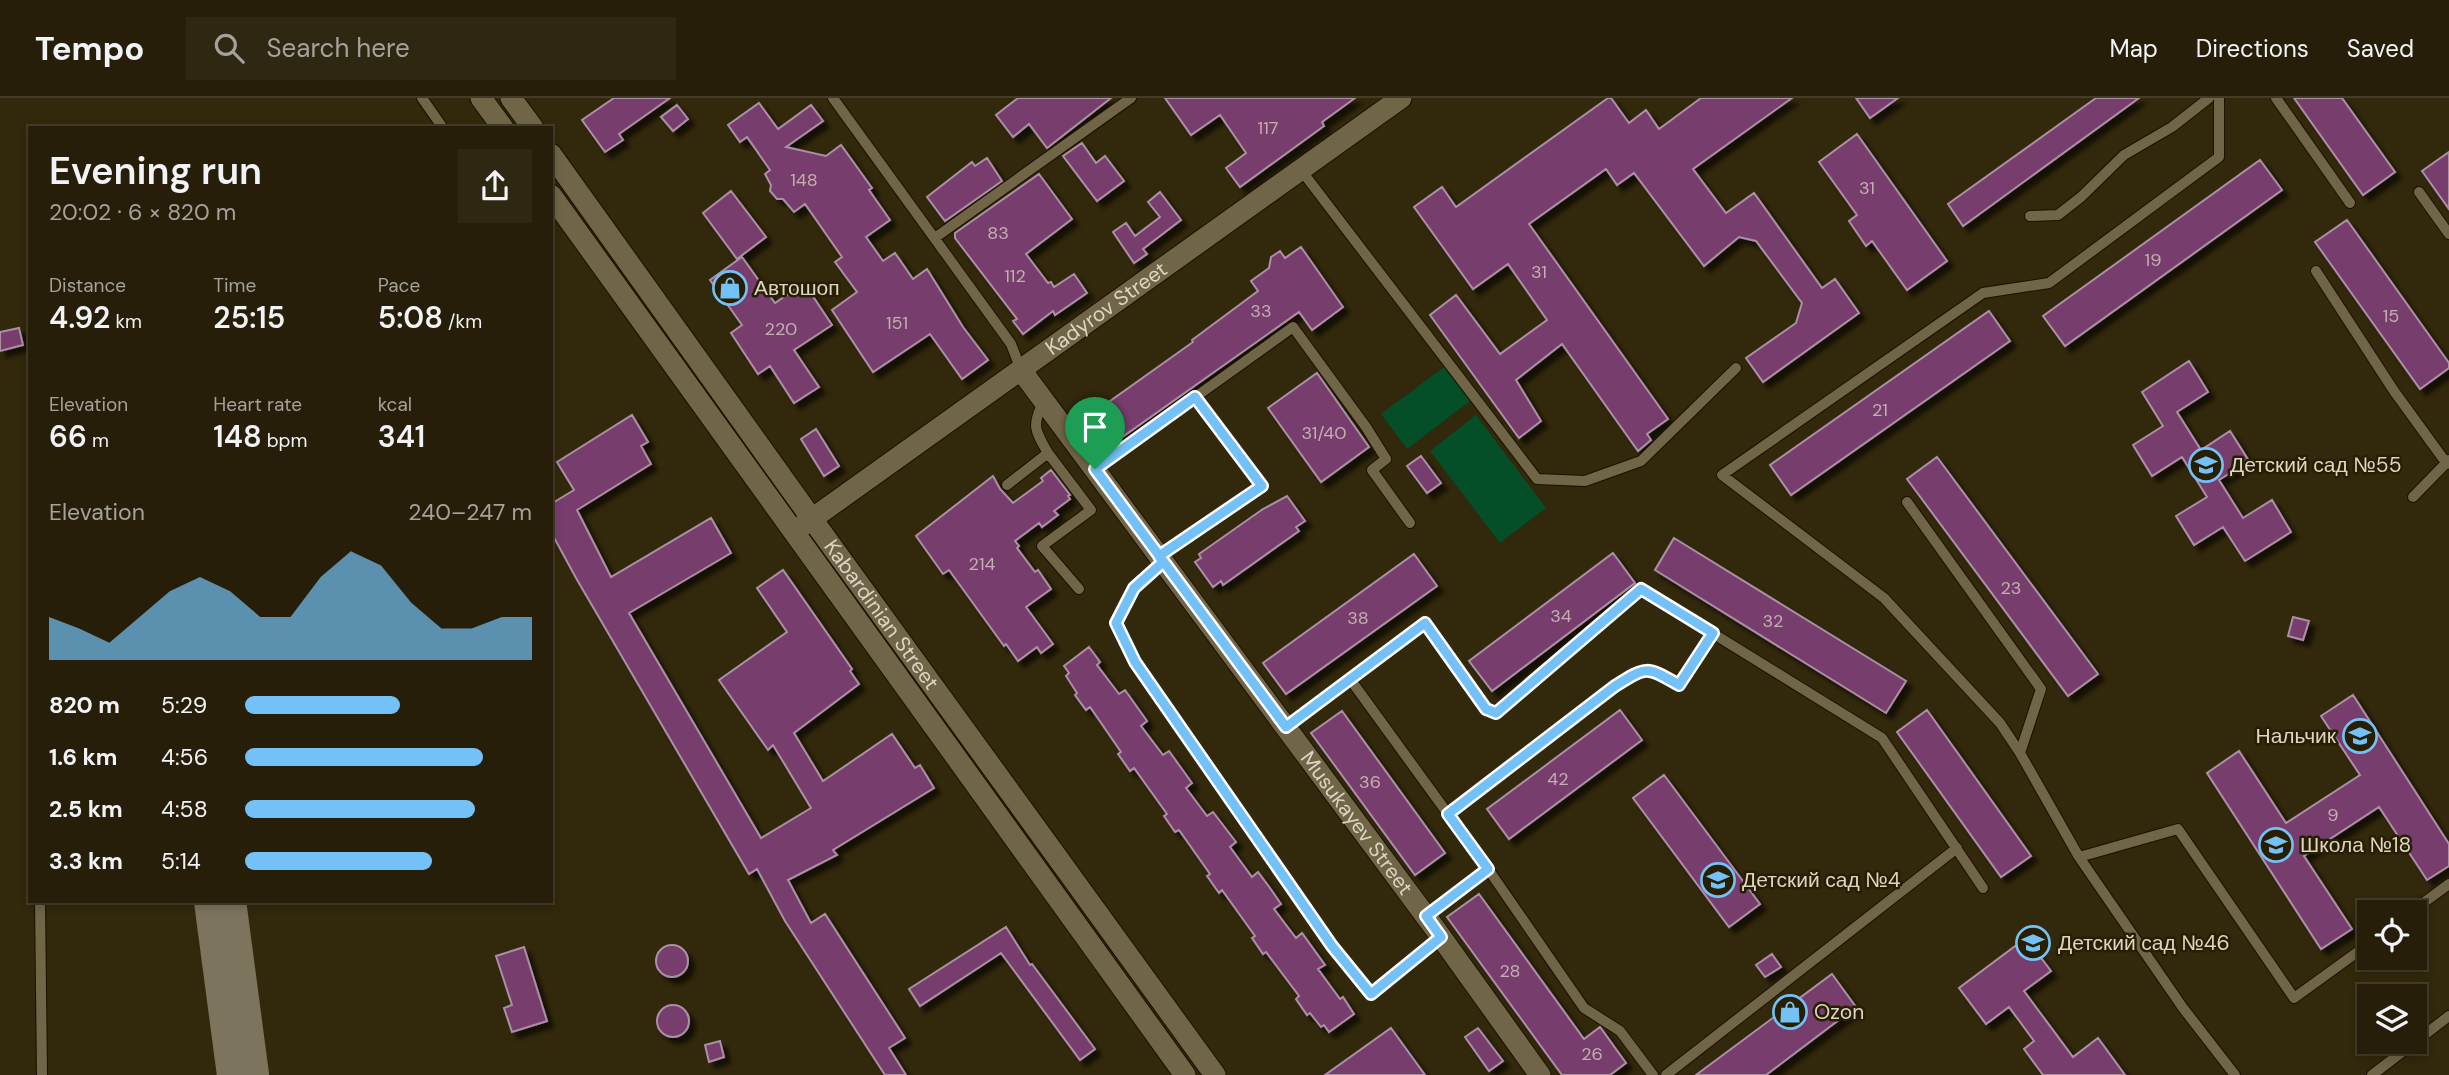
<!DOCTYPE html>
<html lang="en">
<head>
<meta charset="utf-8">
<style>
	:root { --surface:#261e08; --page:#2e2712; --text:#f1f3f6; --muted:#a4a29c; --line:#423c29; --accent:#73c1f6 }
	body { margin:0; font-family:"DM Sans",sans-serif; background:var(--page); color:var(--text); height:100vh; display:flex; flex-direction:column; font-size:26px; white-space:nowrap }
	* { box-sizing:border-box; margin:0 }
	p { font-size:23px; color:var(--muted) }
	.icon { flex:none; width:38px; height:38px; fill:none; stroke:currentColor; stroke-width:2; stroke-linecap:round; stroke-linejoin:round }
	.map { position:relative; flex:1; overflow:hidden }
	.details { position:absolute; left:28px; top:28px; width:525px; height:777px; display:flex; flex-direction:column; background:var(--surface); border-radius:0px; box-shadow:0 4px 10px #0003,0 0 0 2px var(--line) }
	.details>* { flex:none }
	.buttons { position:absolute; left:2357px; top:802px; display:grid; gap:14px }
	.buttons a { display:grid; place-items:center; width:70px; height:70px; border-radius:0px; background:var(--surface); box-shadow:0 4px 10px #0003,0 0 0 2px var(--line); font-size:35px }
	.pin { position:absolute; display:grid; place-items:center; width:60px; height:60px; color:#fff; margin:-72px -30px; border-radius:50% 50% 50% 0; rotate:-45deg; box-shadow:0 0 7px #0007 }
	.pin .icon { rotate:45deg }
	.round { display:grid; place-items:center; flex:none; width:74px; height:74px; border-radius:0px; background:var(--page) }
	.headline { display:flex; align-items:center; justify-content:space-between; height:119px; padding:0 21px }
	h1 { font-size:38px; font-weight:600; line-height:52px }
	.metrics { display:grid; grid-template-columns:repeat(3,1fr); gap:10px; height:119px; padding:7px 21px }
	.metrics div { display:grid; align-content:center }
	.metrics b { font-size:30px; font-weight:600 }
	.metrics small { font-size:19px; font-weight:400 }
	.metrics p { font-size:19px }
	.chart { height:196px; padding:14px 21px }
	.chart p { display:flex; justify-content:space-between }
	.chart svg { width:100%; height:126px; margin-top:7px; fill:var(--accent); opacity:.7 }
	ul { padding:0 21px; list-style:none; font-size:23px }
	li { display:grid; grid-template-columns:112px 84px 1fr; align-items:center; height:52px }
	li i { height:18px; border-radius:9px; background:var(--accent) }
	header { display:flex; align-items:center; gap:42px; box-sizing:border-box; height:98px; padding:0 35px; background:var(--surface); border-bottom:2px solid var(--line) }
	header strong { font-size:33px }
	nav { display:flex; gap:38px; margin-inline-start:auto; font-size:24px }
	.search { width:490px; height:63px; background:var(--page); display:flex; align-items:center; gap:18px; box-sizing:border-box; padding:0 24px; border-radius:0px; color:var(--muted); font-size:26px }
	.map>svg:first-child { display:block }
	.pitch { fill:#044e28 }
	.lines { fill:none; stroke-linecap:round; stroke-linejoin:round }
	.taxiway { stroke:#7d745e; stroke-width:52 }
	.building { fill:#773c6d; stroke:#ab8fa5; stroke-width:2; filter:url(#shadow) }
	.lane-casing { stroke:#1a1100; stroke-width:12 }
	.street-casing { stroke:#1a1100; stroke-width:23 }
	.secondary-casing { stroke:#1a1100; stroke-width:23 }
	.lane { stroke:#706547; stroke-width:10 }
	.street { stroke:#706547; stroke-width:21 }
	.secondary { stroke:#706547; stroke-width:21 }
	.route-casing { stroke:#fff; stroke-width:14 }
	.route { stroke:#73c1f6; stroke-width:9 }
	.labels { text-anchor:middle; stroke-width:5; stroke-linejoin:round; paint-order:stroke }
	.number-label { font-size:18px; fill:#c2afaf }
	.poi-label { font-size:21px; fill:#dbd5c5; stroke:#281f02; text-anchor:start }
	.street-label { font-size:21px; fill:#dbd5c5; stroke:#281f02 }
</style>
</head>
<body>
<header>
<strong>Tempo</strong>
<div class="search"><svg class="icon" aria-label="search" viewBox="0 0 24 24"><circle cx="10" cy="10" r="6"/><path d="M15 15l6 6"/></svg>Search here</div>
<nav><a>Map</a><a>Directions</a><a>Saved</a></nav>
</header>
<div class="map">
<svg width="2449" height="977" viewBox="0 0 2449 977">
	<defs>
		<filter id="shadow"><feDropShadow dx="6" dy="6" stdDeviation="2" flood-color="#0009"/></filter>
	</defs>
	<rect width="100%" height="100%" fill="#32280b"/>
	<!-- pitch -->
	<path class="pitch" d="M1444 269 1470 303 1407 351 1381 316Z
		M1476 317 1546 410 1500 445 1430 353Z"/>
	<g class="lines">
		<!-- taxiway -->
		<path class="taxiway" d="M220 803 243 977"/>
	</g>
	<!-- building -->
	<path class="building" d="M614 0H670L619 36 623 42 605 54 582 22Z
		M1018 0H1111L1047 50 1029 26 1013 39 996 17Z
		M1165 0H1355L1322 24 1324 28 1240 89 1226 70 1246 55 1220 17 1191 37Z
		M1608 0H1611L1629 25 1646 12 1659 31 1701 0H1792L1693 71 1726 115 1754 95 1822 190 1835 181 1859 215 1763 284 1746 260 1796 225 1802 205 1756 143 1739 139 1704 168 1634 75 1617 87 1606 71 1529 126 1668 321 1647 336 1651 342 1638 353 1562 246 1516 282 1541 323 1519 340 1430 217 1456 197 1500 256 1547 222 1508 166 1473 191 1414 109 1442 89 1456 109Z
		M1856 0H1898L1870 20Z
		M2096 0H2139L1963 128 1948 106Z
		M2294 0H2342L2395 74 2363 97Z
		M759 5 778 31 811 7 823 23 786 49 826 58 841 47 872 90 869 92 890 122 866 139 883 163 895 155 913 181 927 171 963 229 988 262 962 281 930 236 873 274 832 212 857 194 835 164 842 159 805 106 794 114 783 101H777L770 93 771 87 765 76 770 72 747 39 740 44 728 27Z
		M677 7 688 21 673 33 661 19Z
		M1857 36 1947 163 1907 192 1872 143 1866 148 1849 123 1857 117 1819 64Z
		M1082 45 1096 65 1105 58 1124 83 1097 103 1063 58Z
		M2449 54V111L2422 73Z
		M987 60 1002 83 945 123 927 99 972 64 975 68Z
		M2260 62 2282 92 2065 248 2043 218Z
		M1039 76 1072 121 1026 156 1048 185 1051 184 1054 189 1074 176 1087 195 1055 217 1053 213 1023 236 1013 223 1017 221 955 140V135Z
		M731 93 766 139 737 161 703 115Z
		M1160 94 1181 122 1143 151 1147 156 1134 165 1113 134 1126 125 1135 138 1160 119 1148 104Z
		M2347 122 2449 265V270L2420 291 2315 144Z
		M1301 149 1343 209 1312 232 1299 214 1118 342 1115 338 1109 342 1093 319 1100 314 1099 311 1193 244 1192 242 1258 193 1251 183 1269 170 1271 159 1280 153 1285 160Z
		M742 159 775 205 804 185 832 227 794 252 819 289 794 305 770 268 758 276 731 235 742 227 710 182Z
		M1989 213 2010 243 1791 397 1770 367Z
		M19 230 23 247 0 253V234Z
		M2189 263 2208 294 2177 314 2201 352 2230 333 2249 363 2219 382 2243 420 2272 402 2291 434 2245 463 2223 429 2194 447 2176 418 2207 399 2182 359 2152 378 2133 347 2163 328 2142 294Z
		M1317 275 1369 349 1321 384 1268 310Z
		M632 317 648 344 641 348 651 366 577 412 611 479 711 420 731 455 629 515 761 740 811 710 773 647 768 652 719 582 787 534 757 490 783 472 852 571 850 573 859 586 794 635 823 683 892 636 915 670 920 667 934 690 833 752 837 757 788 782 811 825 825 816 905 940 889 950 906 977H885L785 823 757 771 749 776 576 480 551 434V406L574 392 557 364Z
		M816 331 839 368 824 378 801 341Z
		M1421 358 1441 385 1427 395 1407 368Z
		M1937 359 2098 576 2068 598 1907 381Z
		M1051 372 1070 397 1068 398 1070 401 1054 413 1058 417 1042 429 1039 425 1015 443 1019 448 1017 450 1035 474 1038 472 1051 491 1026 509 1053 546 1041 555 1037 549 1018 563 1006 546 1004 548 949 472 943 476 916 438 993 378 1000 391 1013 405 1043 383 1041 380Z
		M1287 398 1305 423 1296 429 1299 433 1223 487 1221 483 1213 489 1195 464 1201 460 1199 456 1263 411Z
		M1674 440 1906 583 1886 615 1655 472Z
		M1613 455 1635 485 1492 593 1469 563Z
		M1414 456 1437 488 1286 596 1263 565Z
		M2293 519 2309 523 2303 542 2288 538Z
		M1089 549 1100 564 1097 567 1119 596 1125 592 1147 623 1141 628 1163 657 1169 653 1192 685 1186 690 1207 718 1213 714 1236 744 1230 749 1252 779 1258 774 1270 790 1281 806 1274 811 1296 840 1302 835 1325 867 1318 871 1340 901 1343 899 1354 916 1329 934 1324 927 1321 929 1310 915 1307 917 1296 901 1299 898 1266 854 1263 856 1252 840 1255 838 1222 792 1219 795 1207 778 1210 776 1179 732 1175 734 1164 718 1167 716 1134 670 1130 673 1118 656 1121 654 1090 609 1086 612 1075 597 1077 595 1066 578 1069 575 1064 568Z
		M2353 597 2449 746V768L2427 782 2379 709 2304 758 2352 831 2321 851 2207 675 2239 653 2286 725 2360 677 2321 618Z
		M1620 612 1642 642 1509 741 1487 711Z
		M1927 612 2031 758 2001 779 1897 634Z
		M1342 613 1445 755 1415 777 1311 635Z
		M1664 677 1760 806 1729 829 1633 700Z
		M1479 796 1584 941 1600 929 1626 965 1610 977H1562L1447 819Z
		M1006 829 1030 867 1032 866 1095 951 1080 962 1001 855 920 908 909 891Z
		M2026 840 2051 873 2024 893 2073 959 2098 940 2125 977H2043L2024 951 2034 943 2009 909 1986 926 1959 890Z
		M656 863a16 16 0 1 1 32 0a16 16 0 1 1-32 0Z
		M524 849 547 923 512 934 504 910 512 907 496 858Z
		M1772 856 1781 869 1765 879 1756 867Z
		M1832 876 1856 909 1766 977H1696Z
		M657 923a16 16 0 1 1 32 0a16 16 0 1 1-32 0Z
		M1391 930 1425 977H1325Z
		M1478 930 1503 963 1489 973 1465 939Z
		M720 943 724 959 709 964 705 947Z"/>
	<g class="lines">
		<!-- lane casing -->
		<g class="lane-casing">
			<path id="lane" d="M422 0 443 30
				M833 0 1011 246 1021 272
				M2219 0V59L2049 185 1983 195 1722 377 1884 500 2000 625 2020 655 2079 759 2183 910 2235 977
				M2276 0 2350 105
				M1301 72 1537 381 1585 383 1641 363 1736 270
				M2419 94 2449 136
				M2030 118 2058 117 2081 99 2124 57 2172 29 2209 0
				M936 139 1131 0
				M2316 173 2394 293 2447 366
				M1048 355 1091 412 1042 448 1079 491
				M1095 371 1293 229 1366 329 1386 361 1372 372 1410 425
				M1007 387 1048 355C1035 333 1031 327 1044 303
				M2413 399 2449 362
				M1907 404 2041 591 2020 655
				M1159 458 1262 388 1195 299
				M1163 464 1134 490 1116 525 1135 564 1332 848 1371 896 1441 839
				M1350 581 1488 771 1426 818
				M1286 629 1425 525 1486 611 1496 615 1641 491 1882 640 1983 790
				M1448 716 1615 588C1648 568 1646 569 1679 587L1713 535
				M2079 759 2178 731 2294 900 2370 845
				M1488 771 1584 910 1620 933 1653 977
				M40 803 42 977
				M2411 814 2449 786
				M1666 977 1957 750
				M2372 977 2449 918"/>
		</g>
		<!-- street casing -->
		<g class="street-casing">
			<g id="street">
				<path id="s1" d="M1021 272 1436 832 1540 977"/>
			</g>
		</g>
		<!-- secondary casing -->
		<g class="secondary-casing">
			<g id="secondary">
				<path d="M481 0 503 30"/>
				<path d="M511 0 533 30"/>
				<path id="s2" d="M551 56 812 421 1215 977"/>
				<path d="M551 97 1185 977"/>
				<path id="s3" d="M802 428 1401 0"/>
			</g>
		</g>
		<!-- lane -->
		<use href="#lane" class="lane"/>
		<!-- street -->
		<use href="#street" class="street"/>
		<!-- secondary -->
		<use href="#secondary" class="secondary"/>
	</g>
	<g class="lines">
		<!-- route casing -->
		<g class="route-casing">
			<path id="route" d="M1095 371 1286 629 1425 525 1486 611 1496 615 1641 491 1713 535 1679 587C1646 568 1647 568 1615 588L1448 716 1488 771 1426 818 1441 839 1371 896 1332 848 1135 564 1116 525 1134 490 1163 464 1159 458 1262 388 1195 299 1095 371"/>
		</g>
		<!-- route -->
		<use href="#route" class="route"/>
	</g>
	<!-- icons -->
	<defs>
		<g id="shop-ring" transform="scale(1.75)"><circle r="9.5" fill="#281f02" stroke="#73c1f6" stroke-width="1.5"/><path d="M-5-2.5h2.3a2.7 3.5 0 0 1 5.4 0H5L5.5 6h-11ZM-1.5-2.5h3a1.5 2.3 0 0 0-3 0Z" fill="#73c1f6"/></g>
		<g id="school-ring" transform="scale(1.75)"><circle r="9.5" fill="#281f02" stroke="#73c1f6" stroke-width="1.5"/><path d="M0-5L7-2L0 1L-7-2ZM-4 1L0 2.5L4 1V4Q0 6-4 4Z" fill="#73c1f6"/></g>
	</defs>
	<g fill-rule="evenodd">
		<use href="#shop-ring" x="730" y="190"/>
		<use href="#school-ring" x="2206" y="367"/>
		<use href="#school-ring" x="2360" y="638"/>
		<use href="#school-ring" x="2276" y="747"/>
		<use href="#school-ring" x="1718" y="782"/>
		<use href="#school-ring" x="2033" y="845"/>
		<use href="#shop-ring" x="1790" y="914"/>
	</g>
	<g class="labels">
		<!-- number labels -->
		<g class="number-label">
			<text x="1268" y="36">117</text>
			<text x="804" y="88">148</text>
			<text x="1867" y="96">31</text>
			<text x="998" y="141">83</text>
			<text x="2153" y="168">19</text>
			<text x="1539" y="180">31</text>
			<text x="1015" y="184">112</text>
			<text x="1261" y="219">33</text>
			<text x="2391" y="224">15</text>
			<text x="897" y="231">151</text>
			<text x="781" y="237">220</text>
			<text x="1880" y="318">21</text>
			<text x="1324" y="341">31/40</text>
			<text x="982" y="472">214</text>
			<text x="2011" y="496">23</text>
			<text x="1561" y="524">34</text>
			<text x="1358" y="526">38</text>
			<text x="1773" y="529">32</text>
			<text x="1558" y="687">42</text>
			<text x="1370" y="690">36</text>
			<text x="2333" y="723">9</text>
			<text x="1510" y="879">28</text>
			<text x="1592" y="962">26</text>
		</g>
		<!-- poi labels -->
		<g class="poi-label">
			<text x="754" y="197">Автошоп</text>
			<text x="2230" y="374">Детский сад №55</text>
			<text x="2336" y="645" text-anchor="end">Нальчик</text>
			<text x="2300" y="754">Школа №18</text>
			<text x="1742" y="789">Детский сад №4</text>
			<text x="2058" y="852">Детский сад №46</text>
			<text x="1814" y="921">Ozon</text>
		</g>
		<!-- street labels -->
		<g class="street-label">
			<text dy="7" stroke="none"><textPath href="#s3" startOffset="374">Kadyrov Street</textPath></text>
			<text dy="7" stroke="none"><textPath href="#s2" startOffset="567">Kabardinian Street</textPath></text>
			<text dy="7" stroke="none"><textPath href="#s1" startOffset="564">Musukayev Street</textPath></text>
		</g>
	</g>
</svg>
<div class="buttons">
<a><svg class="icon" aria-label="locate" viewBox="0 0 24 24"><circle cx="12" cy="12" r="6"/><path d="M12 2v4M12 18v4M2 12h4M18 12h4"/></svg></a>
<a><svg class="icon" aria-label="layers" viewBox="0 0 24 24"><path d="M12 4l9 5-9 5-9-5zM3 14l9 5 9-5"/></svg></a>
</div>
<div class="pin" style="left:1095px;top:371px;background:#1e9e55"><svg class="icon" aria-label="arrive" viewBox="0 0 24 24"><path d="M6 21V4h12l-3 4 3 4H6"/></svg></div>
<section class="details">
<div class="headline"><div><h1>Evening run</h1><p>20:02 · 6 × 820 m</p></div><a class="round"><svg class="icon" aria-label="share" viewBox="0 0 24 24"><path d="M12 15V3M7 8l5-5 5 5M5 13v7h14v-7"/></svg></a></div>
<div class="metrics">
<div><p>Distance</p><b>4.92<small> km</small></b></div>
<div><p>Time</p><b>25:15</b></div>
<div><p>Pace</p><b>5:08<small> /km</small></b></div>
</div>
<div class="metrics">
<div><p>Elevation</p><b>66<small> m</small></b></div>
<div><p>Heart rate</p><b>148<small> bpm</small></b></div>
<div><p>kcal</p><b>341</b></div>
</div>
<div class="chart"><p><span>Elevation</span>240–247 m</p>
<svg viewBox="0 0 160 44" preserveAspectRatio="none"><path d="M0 44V29L10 33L20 38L30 29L40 20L50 15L60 20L70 29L80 29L90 15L100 6L110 11L120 24L130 33L140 33L150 29L160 29V44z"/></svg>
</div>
<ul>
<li><b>820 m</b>5:29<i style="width:54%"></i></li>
<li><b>1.6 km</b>4:56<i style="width:83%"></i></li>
<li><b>2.5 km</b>4:58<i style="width:80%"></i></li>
<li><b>3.3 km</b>5:14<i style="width:65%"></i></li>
</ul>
</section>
</div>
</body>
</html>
